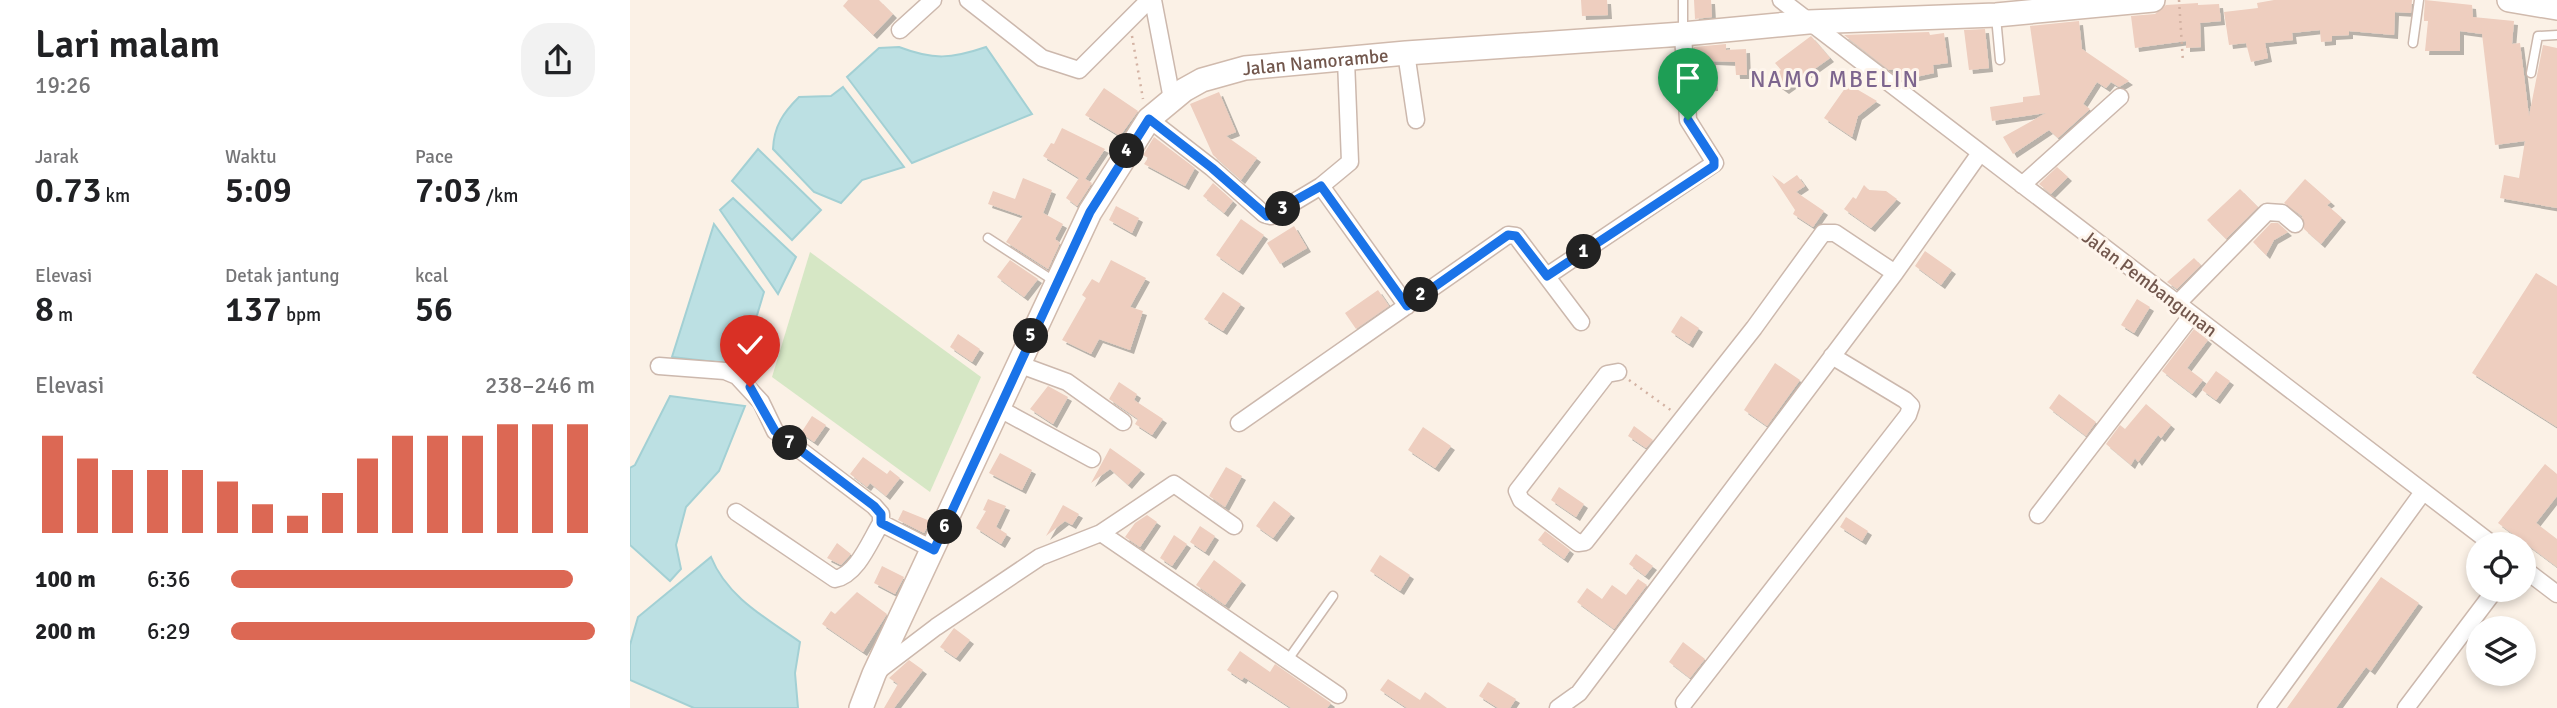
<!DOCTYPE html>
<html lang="id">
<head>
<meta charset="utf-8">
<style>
	:root { --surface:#fff; --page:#f2f2f2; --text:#202124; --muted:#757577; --accent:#dc6854 }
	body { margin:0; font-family:Signika,sans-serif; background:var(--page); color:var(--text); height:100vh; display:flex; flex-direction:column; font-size:26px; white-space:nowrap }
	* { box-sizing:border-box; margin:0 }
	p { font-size:23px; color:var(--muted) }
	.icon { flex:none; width:38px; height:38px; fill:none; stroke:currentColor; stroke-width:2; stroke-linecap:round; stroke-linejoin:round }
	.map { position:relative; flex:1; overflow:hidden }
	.side { display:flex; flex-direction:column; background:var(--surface); width:630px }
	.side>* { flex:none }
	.fabs { position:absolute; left:1836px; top:532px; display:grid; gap:14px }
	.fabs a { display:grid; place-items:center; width:70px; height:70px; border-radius:50%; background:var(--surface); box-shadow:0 4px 10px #0003; font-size:35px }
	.pin { position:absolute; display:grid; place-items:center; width:60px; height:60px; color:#fff; margin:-72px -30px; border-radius:50% 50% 50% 0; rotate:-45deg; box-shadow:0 0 7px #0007 }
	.pin .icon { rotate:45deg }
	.km { position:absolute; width:35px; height:35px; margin:-18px; border-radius:50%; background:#222; color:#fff; font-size:19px; line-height:35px; text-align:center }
	.round { display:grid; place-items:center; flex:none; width:74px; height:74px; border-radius:28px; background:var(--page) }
	.headline { display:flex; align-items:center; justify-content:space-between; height:119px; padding:0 35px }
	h1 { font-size:38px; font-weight:600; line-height:52px }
	.stats { display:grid; grid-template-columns:repeat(3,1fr); gap:10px; height:119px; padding:7px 35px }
	.stats div { display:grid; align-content:center }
	.stats b { font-size:35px; font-weight:600 }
	.stats small { font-size:19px; font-weight:400 }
	.stats p { font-size:19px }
	.chart { height:196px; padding:14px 35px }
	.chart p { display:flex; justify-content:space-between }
	.chart svg { width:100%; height:126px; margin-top:7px; stroke:var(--accent); stroke-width:6 }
	ul { padding:0 35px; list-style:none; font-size:23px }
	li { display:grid; grid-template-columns:112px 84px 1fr; align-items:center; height:52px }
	li i { height:18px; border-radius:9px; background:var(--accent) }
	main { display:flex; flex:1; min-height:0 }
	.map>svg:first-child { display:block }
	.green { fill:#d6e7c5 }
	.water { fill:#bce0e3; stroke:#a3d0d4; stroke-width:2 }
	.building { fill:#eecebf; filter:url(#shadow) }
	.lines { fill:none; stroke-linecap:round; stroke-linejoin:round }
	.service-casing { stroke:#ccb8ad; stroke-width:11 }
	.minor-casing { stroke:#ccb8ad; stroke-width:19 }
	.secondary-casing { stroke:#d0baad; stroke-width:26 }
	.path { stroke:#d3b2a3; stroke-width:2.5; stroke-dasharray:2 5; stroke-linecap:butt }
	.service { stroke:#fff; stroke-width:8 }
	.minor { stroke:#fff; stroke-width:16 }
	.secondary { stroke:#fff; stroke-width:23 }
	.route-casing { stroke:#fff; stroke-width:14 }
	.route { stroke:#1a73e8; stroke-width:9 }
	.labels { text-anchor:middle; stroke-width:6; stroke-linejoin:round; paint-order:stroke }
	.street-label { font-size:19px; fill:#72574d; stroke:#fef5ec }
	.quarter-label { font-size:23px; letter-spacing:2px; fill:#7d658e; stroke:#fef5ec }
</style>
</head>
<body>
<main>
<section class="side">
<div class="headline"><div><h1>Lari malam</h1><p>19:26</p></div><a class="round"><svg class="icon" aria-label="share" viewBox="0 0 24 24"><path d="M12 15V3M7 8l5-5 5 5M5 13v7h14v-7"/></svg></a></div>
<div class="stats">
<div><p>Jarak</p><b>0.73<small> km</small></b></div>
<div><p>Waktu</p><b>5:09</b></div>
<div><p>Pace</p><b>7:03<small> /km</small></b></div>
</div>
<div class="stats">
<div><p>Elevasi</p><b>8<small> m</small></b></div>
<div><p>Detak jantung</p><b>137<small> bpm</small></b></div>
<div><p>kcal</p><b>56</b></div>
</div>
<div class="chart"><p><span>Elevasi</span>238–246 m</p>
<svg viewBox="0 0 160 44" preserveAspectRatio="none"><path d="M5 44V10M15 44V18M25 44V22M35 44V22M45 44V22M55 44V26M65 44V34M75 44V38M85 44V30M95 44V18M105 44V10M115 44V10M125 44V10M135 44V6M145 44V6M155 44V6"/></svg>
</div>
<ul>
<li><b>100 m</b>6:36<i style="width:94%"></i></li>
<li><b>200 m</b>6:29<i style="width:100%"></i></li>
</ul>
</section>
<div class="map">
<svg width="1927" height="708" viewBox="0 0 1927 708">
	<defs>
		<filter id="shadow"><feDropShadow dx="4" dy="4" stdDeviation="0" flood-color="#0004"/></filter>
	</defs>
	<rect width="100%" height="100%" fill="#fbf1e6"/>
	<!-- green -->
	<path class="green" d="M180 252 351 377 300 492 142 377Z"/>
	<!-- water -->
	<path class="water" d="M269 47C303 60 321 59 356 47L402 114 282 163 217 77 249 48Z
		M213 87 274 167 232 180 211 203 184 192 143 149C144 126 153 113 169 97L201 96Z
		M128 149 191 210 162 240 102 181Z
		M103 198 166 257 148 294 90 210Z
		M84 224 134 292 112 365 42 357Z
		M40 396 115 406 89 471 56 507 46 545 51 569 40 581 0 545V468L5 465Z
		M81 557C97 597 136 618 170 642L165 673 168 708H64L0 680V645L8 617Z"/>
	<!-- building -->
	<path class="building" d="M218 0H249L263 14 243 35 213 6Z
		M951 0H977L978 15 952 16Z
		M1064 0H1081L1082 17 1065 19Z
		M1644 0H1782L1781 13 1765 12 1764 35 1719 31V35L1702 36V41L1691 42 1690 30 1662 33 1663 40 1635 43 1638 58 1621 62 1616 43 1599 45 1594 12 1628 8 1627 3Z
		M1795 0 1842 5 1843 17 1884 21 1882 44 1890 43 1899 116 1913 45 1927 48V208L1870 198 1874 175 1889 178 1895 141 1865 145 1852 34 1830 31V51H1795L1798 21H1794V15Z
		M1568 3V5L1589 4 1591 21 1570 23 1571 47 1556 48V41L1505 48 1501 16 1525 14 1536 5Z
		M1449 21 1452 49 1499 81 1489 87 1481 82 1476 88 1467 82 1453 104 1460 109 1428 138 1419 130 1383 154 1373 137 1416 113 1362 121 1360 107 1393 102V97L1410 95 1400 26Z
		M1355 29 1359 68 1339 70 1334 30Z
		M1299 32 1300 35 1314 33 1318 63 1303 65 1304 73 1272 80 1268 69 1259 70 1214 35Z
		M1181 36 1200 58 1155 90 1138 78 1151 70 1145 63Z
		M1096 44V50L1116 49 1117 75H1106L1105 62 1082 61 1084 87 1067 88 1064 47Z
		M1218 84 1247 101 1228 116 1222 137 1194 118Z
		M474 88 508 111 490 136 455 115Z
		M589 92 606 132 596 136 627 158 611 180 583 155 560 104Z
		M432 128 475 149 455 179 462 183 447 206 436 198 449 178 413 156 421 143 424 144Z
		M524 137 565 168 555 186 514 164 518 158 513 155Z
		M1427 167 1438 177 1421 194 1409 184Z
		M1142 175 1154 184 1167 175 1175 186 1166 192 1194 211 1183 227 1163 214 1165 210Z
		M393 178 422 190 413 213 433 224 425 239 430 243 418 269 376 242 393 216 358 204 363 191 385 199Z
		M1675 179 1701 202 1697 205 1712 218 1691 244 1674 229 1672 216 1654 203Z
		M583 183 603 201 594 213 573 196Z
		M1234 185 1239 190 1256 191 1267 199 1241 228 1214 209 1223 197 1226 199Z
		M1610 189 1628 207 1596 239 1577 220Z
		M486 206 509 218 502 233 479 220Z
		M611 219 634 235 609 271 586 255Z
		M1641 223H1648L1658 232 1644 240 1636 255 1623 242Z
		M664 226 677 248 650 264 637 243Z
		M1295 251 1322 270 1311 285 1285 266Z
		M1564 258 1571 265 1547 289 1537 282Z
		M380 260 408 279 394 297 367 277Z
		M481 260 516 278 500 307 513 311 500 350 469 339 461 354 432 340 456 298 452 295 462 279 469 283Z
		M1906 273 1927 286V427L1842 373Z
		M748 290 759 306 726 329 715 313Z
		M593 292 611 304 593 331 574 319Z
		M1507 299 1520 307 1504 333 1491 325Z
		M1051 316 1069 328 1059 344 1041 332Z
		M1564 329 1578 340 1557 368 1573 380 1562 394 1532 371Z
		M328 334 350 349 342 362 320 347Z
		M1145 363 1170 380 1137 426 1114 410Z
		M1586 371 1600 381 1586 400 1572 390Z
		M489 382 507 394 504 400 533 419 522 435 505 424 508 419 479 399Z
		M418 386 438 397 423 424 400 409Z
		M1429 394 1466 422 1456 436 1419 408Z
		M1516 404 1541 425 1531 438 1528 435 1508 462 1505 458 1501 465 1476 444 1490 425 1495 429Z
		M182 416 196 425 184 442 171 433Z
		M1004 426 1023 440 1016 448 998 436Z
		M793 427 821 446 805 468 778 450Z
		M480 448 511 470 498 485 480 469 461 483Z
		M370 453 402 470 392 490 359 473Z
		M233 457 257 474 260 470 270 478 256 496 240 483 237 487 220 474Z
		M1915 464 1927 474V496L1906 523 1927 539V567L1868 523Z
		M596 467 612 476 595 507 579 496Z
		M929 487 954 504 946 517 921 500Z
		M358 499 376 506 366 527 377 534 371 544 346 528 356 511 353 510Z
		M644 501 661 514 643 538 626 526Z
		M433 505 449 514 442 525 435 521 416 536Z
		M273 510 300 521 294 533 268 520Z
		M517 515 527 522 510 547 495 537 505 523Z
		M1216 517 1238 531 1232 541 1210 527Z
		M570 526 585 536 575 552 560 542Z
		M915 531 940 550 934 559 908 540Z
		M544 535 557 544 542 566 530 558Z
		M207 543 221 554 211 565 197 558Z
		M1006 554 1023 566 1015 576 999 564Z
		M750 555 780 575 770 591 740 571Z
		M584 560 612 581 595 605 566 585Z
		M252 566 274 577 265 594 244 583Z
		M1751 577 1789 603 1741 671 1736 667 1706 708H1657Z
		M1008 579 1017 585 984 629 947 602 957 588 972 599 982 585 996 595Z
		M227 592 257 614 233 652 192 624 201 611 205 614Z
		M324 628 340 640 326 658 310 647Z
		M1053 642 1075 659 1060 678 1039 662Z
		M610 651 640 672 645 664 701 703 697 708H661L614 677 612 680 597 670Z
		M279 660 293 670 264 708H254L268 684 259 678Z
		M758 679 790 700 795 692 817 708H777L750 690Z
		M858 682 886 699 880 708H868L849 696Z"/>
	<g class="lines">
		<!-- service casing -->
		<g class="service-casing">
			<path id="service" d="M1053 0V31
				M1366 17 1370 60
				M1783 43 1789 0
				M1901 73 1908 36 1927 35
				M358 238 424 281
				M657 661 703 596"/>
		</g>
		<!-- minor casing -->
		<g class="minor-casing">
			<path id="minor" d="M338 0 412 58 449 70 519 0
				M523 0 542 99
				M1151 0 1862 544
				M270 30 303 0
				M776 53 786 120
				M519 119 582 168 634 214 641 216 691 186 720 162 716 60
				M1392 185 1490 97
				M691 186 777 306
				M917 276 1085 163 1058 120 1053 34
				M1547 304 1637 212 1652 213 1665 224
				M388 364 437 382 493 422
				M29 366 95 371 107 376 131 402 145 431 244 506 251 514V523L304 550
				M988 372 977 374 887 491 891 500 948 543 955 542 1124 328 1193 233H1205L1265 273
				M368 408 462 459
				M609 423 878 235 886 236 951 322
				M106 512 205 579C227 575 240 541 251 523
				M1408 515 1562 315
				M471 533 544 484 604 526
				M1894 569 1927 594
				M248 671 306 627 410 557 471 533 708 695
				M1054 703 1278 415 1281 406 1275 400 1202 356
				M928 708 949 693 1265 273 1350 153
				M1636 708 1793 492
				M1776 708 1865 590"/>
		</g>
		<!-- secondary casing -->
		<g class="secondary-casing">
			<g id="secondary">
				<path d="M1879 0 1927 8"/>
				<path id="s1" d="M231 708 244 674 460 212 519 119 554 90 572 80 615 68 776 53 1053 34 1178 22 1366 15 1523 0"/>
			</g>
		</g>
		<!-- path -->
		<path class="path" d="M1549 0 1553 62
			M502 36 513 99
			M999 380 1042 411"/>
		<!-- service -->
		<use href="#service" class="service"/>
		<!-- minor -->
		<use href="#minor" class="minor"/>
		<!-- secondary -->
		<use href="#secondary" class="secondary"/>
	</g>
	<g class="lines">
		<!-- route casing -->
		<g class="route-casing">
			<path id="route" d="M120 387 145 431 244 506 251 514V523L304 550 460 212 519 119 582 168 637 216 691 186 777 306 878 235 886 236 917 276 1084 166V160L1058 120"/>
		</g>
		<!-- route -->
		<use href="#route" class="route"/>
	</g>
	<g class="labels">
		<!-- street labels -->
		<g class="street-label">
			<text dy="7" stroke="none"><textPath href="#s1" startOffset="838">Jalan Namorambe</textPath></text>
			<text transform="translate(1520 283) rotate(37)" y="7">Jalan Pembangunan</text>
		</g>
		<!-- quarter labels -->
		<g class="quarter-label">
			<text x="1205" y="87">NAMO MBELIN</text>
		</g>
	</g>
</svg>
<div class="fabs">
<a><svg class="icon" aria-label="locate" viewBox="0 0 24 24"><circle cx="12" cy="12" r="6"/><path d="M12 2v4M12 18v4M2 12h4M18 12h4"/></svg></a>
<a><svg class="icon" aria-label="layers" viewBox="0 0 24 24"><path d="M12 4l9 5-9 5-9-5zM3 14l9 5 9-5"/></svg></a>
</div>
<div class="pin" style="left:1058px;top:120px;background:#1e9e55"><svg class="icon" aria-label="arrive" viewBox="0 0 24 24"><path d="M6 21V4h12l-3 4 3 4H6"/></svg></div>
<div class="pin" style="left:120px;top:387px;background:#d93025"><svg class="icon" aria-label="check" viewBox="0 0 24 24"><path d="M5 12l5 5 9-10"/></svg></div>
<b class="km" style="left:954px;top:252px">1</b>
<b class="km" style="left:791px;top:295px">2</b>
<b class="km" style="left:653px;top:209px">3</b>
<b class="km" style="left:497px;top:151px">4</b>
<b class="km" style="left:401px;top:336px">5</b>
<b class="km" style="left:315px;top:527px">6</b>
<b class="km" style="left:160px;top:443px">7</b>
</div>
</main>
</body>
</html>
